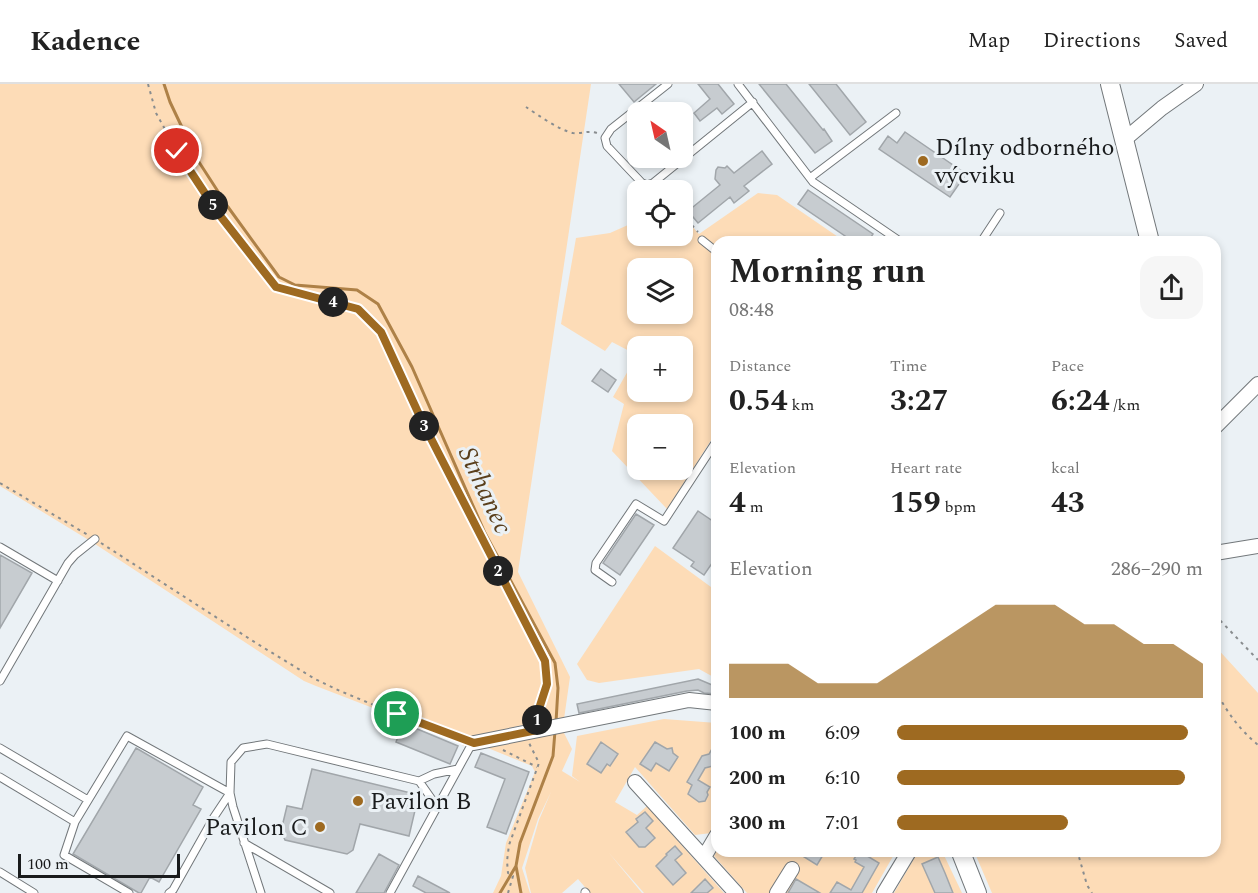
<!DOCTYPE html>
<html lang="en">
<head>
<meta charset="utf-8">
<style>
	:root { --surface:#fff; --page:#f6f6f6; --text:#222; --muted:#767676; --line:#e0e0e0; --accent:#9e6a21 }
	body { margin:0; font-family:Spectral,serif; background:var(--page); color:var(--text); height:100vh; display:flex; flex-direction:column; font-size:22px; white-space:nowrap }
	* { box-sizing:border-box; margin:0 }
	p { font-size:20px; color:var(--muted) }
	.icon { flex:none; width:33px; height:33px; fill:none; stroke:currentColor; stroke-width:2; stroke-linecap:round; stroke-linejoin:round }
	.map { position:relative; flex:1; overflow:hidden }
	.panel { position:absolute; left:711px; top:152px; width:510px; height:621px; display:flex; flex-direction:column; background:var(--surface); border-radius:18px; box-shadow:0 3px 9px #0003 }
	.panel>* { flex:none }
	.needle { width:39px; rotate:326deg }
	.tools { position:absolute; left:627px; top:18px; display:grid; gap:12px }
	.tools a { display:grid; place-items:center; width:66px; height:66px; border-radius:12px; background:var(--surface); box-shadow:0 3px 9px #0003; font-size:30px }
	.scale { position:absolute; left:18px; bottom:15px; width:162px; box-sizing:border-box; padding-left:6px; border:3px solid #191b1c; border-top:0; font-size:16px; line-height:21px; white-space:nowrap; color:#191b1c; -webkit-text-stroke:4px #ebf1f5; paint-order:stroke }
	.pin { position:absolute; display:grid; place-items:center; width:51px; height:51px; color:#fff; margin:-26px; border:3px solid #fff; border-radius:50%; box-shadow:0 2px 6px #0007 }
	.km { position:absolute; width:30px; height:30px; margin:-15px; border-radius:50%; background:#222; color:#fff; font-size:16px; line-height:30px; text-align:center }
	.round { display:grid; place-items:center; flex:none; width:63px; height:63px; border-radius:18px; background:var(--page) }
	.headline { display:flex; align-items:center; justify-content:space-between; height:102px; padding:0 18px }
	h1 { font-size:33px; font-weight:700; line-height:45px }
	.metrics { display:grid; grid-template-columns:repeat(3,1fr); gap:9px; height:102px; padding:6px 18px }
	.metrics div { display:grid; align-content:center }
	.metrics b { font-size:30px; font-weight:700 }
	.metrics small { font-size:16px; font-weight:400 }
	.metrics p { font-size:16px }
	.chart { height:168px; padding:12px 18px }
	.chart p { display:flex; justify-content:space-between }
	.chart svg { width:100%; height:108px; margin-top:6px; fill:var(--accent); opacity:.7 }
	ul { padding:0 18px; list-style:none; font-size:20px }
	li { display:grid; grid-template-columns:96px 72px 1fr; align-items:center; height:45px }
	li i { height:15px; border-radius:8px; background:var(--accent) }
	header { display:flex; align-items:center; gap:36px; box-sizing:border-box; height:84px; padding:0 30px; background:var(--surface); border-bottom:2px solid var(--line) }
	header strong { font-size:28px }
	nav { display:flex; gap:33px; margin-inline-start:auto; font-size:21px }
	.map>svg:first-child { display:block }
	.green { fill:#fddcb7; fill-rule:evenodd }
	.lines { fill:none; stroke-linecap:round; stroke-linejoin:round }
	.stream { stroke:#ae8147; stroke-width:3 }
	.building { fill:#c7ccd0; stroke:#a1a6aa; stroke-width:1.5 }
	.lane-casing { stroke:#72777a; stroke-width:9 }
	.street-casing { stroke:#72777a; stroke-width:16 }
	.secondary-casing { stroke:#72777a; stroke-width:20 }
	.path { stroke:#898d8f; stroke-width:2; stroke-dasharray:3 4.5; stroke-linecap:butt }
	.lane { stroke:#fff; stroke-width:7 }
	.street { stroke:#fff; stroke-width:14 }
	.secondary { stroke:#fff; stroke-width:18 }
	.route-casing { stroke:#fff; stroke-width:12 }
	.route { stroke:#9e6a21; stroke-width:8 }
	.poi-dot { fill:#9e6a21; stroke:#ebf1f5; stroke-width:2 }
	.labels { text-anchor:middle; stroke-width:6; stroke-linejoin:round; paint-order:stroke }
	.poi-label { font-size:24px; fill:#191b1c; stroke:#ebf1f5; text-anchor:start }
	.water-label { font-size:26px; font-style:italic; fill:#5a3f1c; stroke:#ebf1f5 }
</style>
</head>
<body>
<header>
<strong>Kadence</strong>
<nav><a>Map</a><a>Directions</a><a>Saved</a></nav>
</header>
<div class="map">
<svg width="1258" height="809" viewBox="0 0 1258 809">
	<rect width="100%" height="100%" fill="#ebf1f5"/>
	<!-- green -->
	<path class="green" d="M0 0H591L518 488 570 593 564 635 518 642 476 652 463 662 461 658 316 602 304 597 92 458 0 402Z
		M758 109 777 111 844 157 717 158V347L667 425 612 367 624 320 613 313 637 271 612 258 605 267 561 240 576 154 610 149 637 137 638 152H682L683 132 699 150ZM638 184H682V230H638ZM638 262H682V308H638ZM638 340H682V386H638Z
		M655 462 711 503 717 495V595L699 585 599 599 587 596 577 580Z
		M1215 562 1258 609V809H992L974 767 1215 766Z
		M664 635 717 639V739L711 749 695 751 635 683 615 718 637 731 647 722 724 809H644L609 769 642 809H590L578 795 562 809H531L525 784 539 736 551 708 538 735 522 784 530 809H493L501 792 506 759 535 688 532 682 483 662 563 647 572 665 562 687 580 698 572 692 577 652Z
		M717 766 896 767 872 809H747L714 772Z
		M919 766 942 767 962 809H894Z"/>
	<g class="lines">
		<!-- stream -->
		<path class="stream" d="M164 0 170 18 197 75 228 123 279 193 295 201 357 206 378 220 412 283 485 449 555 579 558 604 556 638
			M500 809 516 782
			M521 809 516 782 520 759 553 672 555 647"/>
	</g>
	<!-- building -->
	<path class="building" d="M619 0H656L634 18Z
		M698 0H718L734 20 722 30 717 24 700 37 694 29 710 15Z
		M759 0H786L823 46 824 45 832 57 815 69Z
		M809 0H836L866 38 850 51Z
		M905 48 966 90 950 113 879 65 888 52 897 59Z
		M762 67 772 80 744 102 749 107 734 119 730 113 698 139 688 127 720 101 715 95 716 86 718 83 725 84 727 82 734 89Z
		M808 106 873 150 868 158H854L798 120Z
		M601 285 616 296 608 308 592 297Z
		M698 427 717 440V472L704 491 691 482 694 478 673 464Z
		M636 430 654 441 620 491 603 479Z
		M0 471 32 489 0 544Z
		M698 595 717 603V610L704 609 698 606 687 607 579 629 577 620Z
		M403 639 458 662 450 680 396 658Z
		M717 656V681L705 684 698 696 710 703 707 708 708 711 705 717 699 718 688 710 692 701 687 698 702 672 709 670Z
		M601 658 618 670 610 682 607 680 601 689 587 680Z
		M655 658 667 665 672 664 673 669 678 673 669 687 656 679 651 687 640 680Z
		M136 664 203 703 193 721 201 725 159 798 150 793 141 809H139L73 770Z
		M481 669 529 688 506 750 487 743 505 695 475 683Z
		M312 685 411 709 409 717 417 718 409 752 360 740 353 766 347 770 285 756 281 747 287 722 302 725Z
		M645 728 653 737 646 744 655 754 645 763H639L626 748 638 738 636 735Z
		M675 762 682 770 675 776 686 789 673 801 656 782 667 771 666 770Z
		M793 766H826L817 781Z
		M859 767 879 779 862 809H830L837 798 851 806 864 783 855 778 856 776 854 775Z
		M379 770 399 781 384 809H356Z
		M938 773 945 789 953 809H935L922 780Z
		M418 792 450 809H426L413 802Z
		M705 795 713 804 707 809H691Z
		M796 795 820 809H788Z"/>
	<g class="lines">
		<!-- lane casing -->
		<g class="lane-casing">
			<path id="lane" d="M668 0 611 45 605 54 607 62 642 99 647 101 653 99 753 18
				M738 0 813 98 901 158
				M810 94 896 29
				M702 156 717 168
				M981 158 1000 129
				M0 463 58 497
				M612 498 595 486 596 479 636 420 664 437 717 356
				M0 597 68 479 75 471 95 455
				M0 664 88 716
				M0 693 75 738
				M419 697 438 724
				M244 759 330 809
				M0 788 34 809
				M585 808 586 809
				M129 809 64 771 75 738 127 652 230 709 214 733 173 806 169 809
				M261 809 233 723 230 709 231 678 243 664 267 660 419 697 434 690 458 685
				M390 809 469 665 474 659"/>
		</g>
		<!-- street casing -->
		<g class="street-casing">
			<path id="street" d="M1124 56 1162 24 1196 0
				M1215 343 1258 300
				M1215 469 1258 462
				M474 659 689 616 717 619
				M635 698 736 809
				M704 773 717 751
				M777 809 792 785
				M884 809 910 766"/>
		</g>
		<!-- secondary casing -->
		<g class="secondary-casing">
			<path id="secondary" d="M1110 0 1150 158
				M960 766 977 809"/>
		</g>
		<!-- path -->
		<path class="path" d="M148 0 156 29 177 67 218 129 276 203 358 225 381 248 422 337 545 577 547 600 536 634
			M526 23C538 31 559 46 573 49 582 50 589 46 597 49
			M682 130 698 148
			M0 399 88 451
			M101 459 256 559 315 595 340 607 374 621 464 655
			M1215 531 1258 576
			M1215 605C1226 627 1239 645 1258 661
			M503 666 537 683
			M1077 766 1087 801 1092 809
			M508 809 513 792 508 789 507 777 509 761 539 679 529 659"/>
		<!-- lane -->
		<use href="#lane" class="lane"/>
		<!-- street -->
		<use href="#street" class="street"/>
		<!-- secondary -->
		<use href="#secondary" class="secondary"/>
	</g>
	<g class="lines">
		<!-- route casing -->
		<g class="route-casing">
			<path id="route" d="M177 67 218 129 276 203 358 225 381 248 422 337 545 577 547 600 536 634 542 645 474 659 397 630"/>
		</g>
		<!-- route -->
		<use href="#route" class="route"/>
	</g>
	<!-- markers -->
	<g class="poi-dot">
		<circle cx="923" cy="77" r="6"/>
		<circle cx="358" cy="717" r="6"/>
		<circle cx="320" cy="743" r="6"/>
	</g>
	<g class="labels">
		<!-- poi labels -->
		<g class="poi-label">
			<text x="935" y="71">Dílny odborného<tspan x="935" dy="28">výcviku</tspan></text>
			<text x="370" y="725">Pavilon B</text>
			<text x="308" y="751" text-anchor="end">Pavilon C</text>
		</g>
		<!-- water labels -->
		<g class="water-label">
			<text transform="translate(486 406) rotate(65)" y="9">Strhanec</text>
		</g>
	</g>
</svg>
<div class="tools">
<a><svg class="needle" viewBox="-14 -14 28 28"><path d="M0-13l5 13h-10z" fill="#e53935"/><path d="M0 13l5-13h-10z" fill="#767676"/></svg></a>
<a><svg class="icon" aria-label="locate" viewBox="0 0 24 24"><circle cx="12" cy="12" r="6"/><path d="M12 2v4M12 18v4M2 12h4M18 12h4"/></svg></a>
<a><svg class="icon" aria-label="layers" viewBox="0 0 24 24"><path d="M12 4l9 5-9 5-9-5zM3 14l9 5 9-5"/></svg></a>
<a>+</a>
<a>−</a>
</div>
<div class="scale">100 m</div>
<div class="pin" style="left:397px;top:630px;background:#1e9e55"><svg class="icon" aria-label="arrive" viewBox="0 0 24 24"><path d="M6 21V4h12l-3 4 3 4H6"/></svg></div>
<div class="pin" style="left:177px;top:67px;background:#d93025"><svg class="icon" aria-label="check" viewBox="0 0 24 24"><path d="M5 12l5 5 9-10"/></svg></div>
<b class="km" style="left:537px;top:636px">1</b>
<b class="km" style="left:498px;top:487px">2</b>
<b class="km" style="left:424px;top:342px">3</b>
<b class="km" style="left:333px;top:218px">4</b>
<b class="km" style="left:213px;top:121px">5</b>
<section class="panel">
<div class="headline"><div><h1>Morning run</h1><p>08:48</p></div><a class="round"><svg class="icon" aria-label="share" viewBox="0 0 24 24"><path d="M12 15V3M7 8l5-5 5 5M5 13v7h14v-7"/></svg></a></div>
<div class="metrics">
<div><p>Distance</p><b>0.54<small> km</small></b></div>
<div><p>Time</p><b>3:27</b></div>
<div><p>Pace</p><b>6:24<small> /km</small></b></div>
</div>
<div class="metrics">
<div><p>Elevation</p><b>4<small> m</small></b></div>
<div><p>Heart rate</p><b>159<small> bpm</small></b></div>
<div><p>kcal</p><b>43</b></div>
</div>
<div class="chart"><p><span>Elevation</span>286–290 m</p>
<svg viewBox="0 0 160 44" preserveAspectRatio="none"><path d="M0 44V30L10 30L20 30L30 38L40 38L50 38L60 30L70 22L80 14L90 6L100 6L110 6L120 14L130 14L140 22L150 22L160 30V44z"/></svg>
</div>
<ul>
<li><b>100 m</b>6:09<i style="width:95%"></i></li>
<li><b>200 m</b>6:10<i style="width:94%"></i></li>
<li><b>300 m</b>7:01<i style="width:56%"></i></li>
</ul>
</section>
</div>
</body>
</html>
